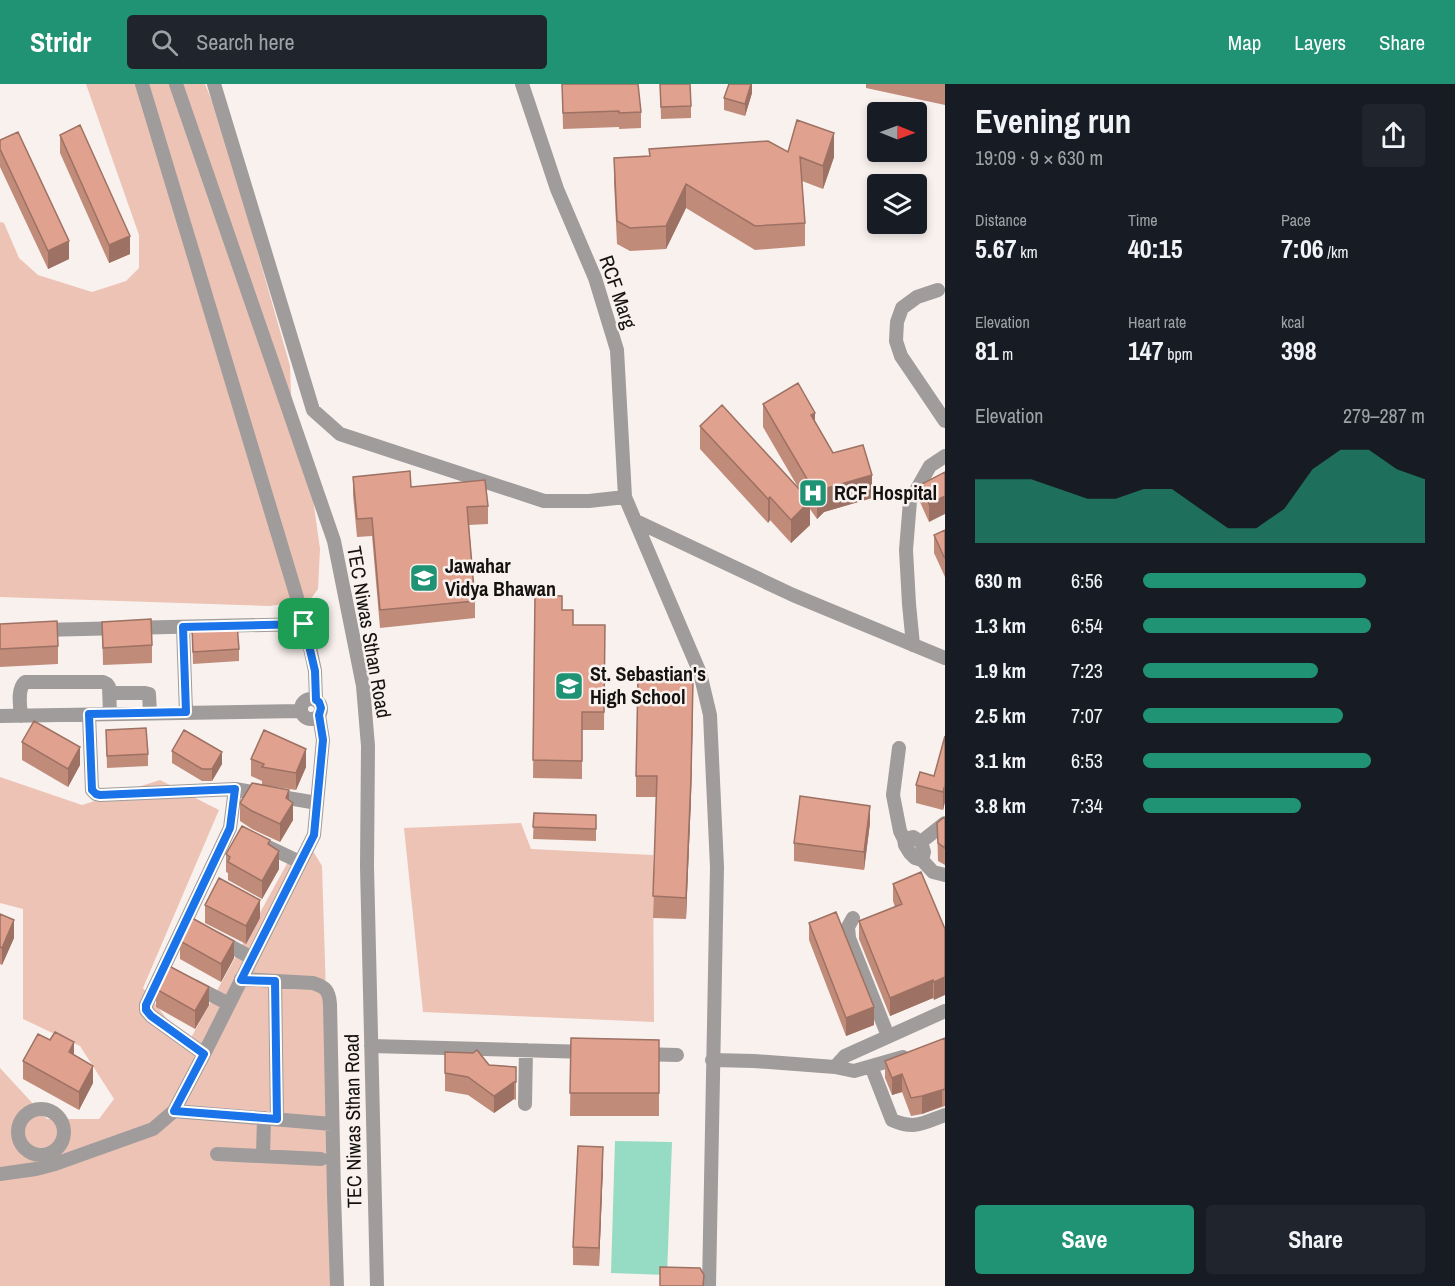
<!DOCTYPE html>
<html lang="en">
<head>
<meta charset="utf-8">
<style>
	:root { --surface:#171b24; --page:#20242c; --text:#f1f3f6; --muted:#9ea1a6; --accent:#219375 }
	body { margin:0; font-family:"Archivo Narrow",sans-serif; background:var(--page); color:var(--text); height:100vh; display:flex; flex-direction:column; font-size:22px; white-space:nowrap }
	* { box-sizing:border-box; margin:0 }
	p { font-size:20px; color:var(--muted) }
	.icon { flex:none; width:33px; height:33px; fill:none; stroke:currentColor; stroke-width:2; stroke-linecap:round; stroke-linejoin:round }
	.map { position:relative; flex:1; overflow:hidden }
	.side { display:flex; flex-direction:column; background:var(--surface); width:510px }
	.side>* { flex:none }
	.needle { width:39px; rotate:91deg }
	.buttons { position:absolute; left:867px; top:18px; display:grid; gap:12px }
	.buttons a { display:grid; place-items:center; width:60px; height:60px; border-radius:6px; background:var(--surface); box-shadow:0 3px 9px #0003; font-size:30px }
	.pin { position:absolute; display:grid; place-items:center; width:51px; height:51px; color:#fff; margin:-26px; border-radius:12px; box-shadow:0 3px 9px #0006 }
	.round { display:grid; place-items:center; flex:none; width:63px; height:63px; border-radius:6px; background:var(--page) }
	.overview { display:flex; align-items:center; justify-content:space-between; height:102px; padding:0 30px }
	h1 { font-size:33px; font-weight:800; line-height:45px }
	.stats { display:grid; grid-template-columns:repeat(3,1fr); gap:9px; height:102px; padding:6px 30px }
	.stats div { display:grid; align-content:center }
	.stats b { font-size:26px; font-weight:800 }
	.stats small { font-size:16px; font-weight:400 }
	.stats p { font-size:16px }
	.chart { height:168px; padding:12px 30px }
	.chart p { display:flex; justify-content:space-between }
	.chart svg { width:100%; height:108px; margin-top:6px; fill:var(--accent); opacity:.7 }
	.cta { display:flex; gap:12px; margin-top:auto; padding:12px 30px }
	.cta a { flex:1; height:69px; border-radius:6px; background:var(--accent); color:#fff; font-size:24px; font-weight:800; line-height:69px; text-align:center }
	.cta a+a { background:var(--page); color:var(--text) }
	ul { padding:0 30px; list-style:none; font-size:20px }
	li { display:grid; grid-template-columns:96px 72px 1fr; align-items:center; height:45px }
	li i { height:15px; border-radius:8px; background:var(--accent) }
	header { display:flex; align-items:center; gap:36px; box-sizing:border-box; height:84px; padding:0 30px; background:var(--accent); color:#fff }
	header strong { font-size:28px }
	nav { display:flex; gap:33px; margin-inline-start:auto; font-size:21px }
	.search { width:420px; height:54px; background:var(--page); display:flex; align-items:center; gap:15px; box-sizing:border-box; padding:0 21px; border-radius:6px; color:var(--muted); font-size:22px }
	main { display:flex; flex:1; min-height:0 }
	.map>svg:first-child { display:block }
	.green { fill:#ecc3b5 }
	.water { fill:#96dcc4 }
	.lines { fill:none; stroke-linecap:round; stroke-linejoin:round }
	.minor { stroke:#9f9c9b; stroke-width:14 }
	.wall { fill:#c18b7a }
	.shaded-wall { fill:#9d7163 }
	.building { fill:#e0a28e; stroke:#9d7163; stroke-width:1.5 }
	.route-casing { stroke:#fff; stroke-width:12 }
	.route { stroke:#1a73e8; stroke-width:8 }
	.labels { text-anchor:middle; stroke-width:5; stroke-linejoin:round; paint-order:stroke }
	.street-label { font-size:20px; fill:#141211; stroke:#f9f1ee }
	.poi-label { font-size:20px; font-weight:bold; fill:#141211; stroke:#f9f1ee; text-anchor:start }
</style>
</head>
<body>
<header>
<strong>Stridr</strong>
<div class="search"><svg class="icon" aria-label="search" viewBox="0 0 24 24"><circle cx="10" cy="10" r="6"/><path d="M15 15l6 6"/></svg>Search here</div>
<nav><a>Map</a><a>Layers</a><a>Share</a></nav>
</header>
<main>
<div class="map">
<svg width="945" height="1202" viewBox="0 0 945 1202">
	<rect width="100%" height="100%" fill="#f9f1ee"/>
	<!-- green -->
	<path class="green" d="M86 0H205L221 39 290 282 292 335 309 386 320 465 318 505 310 516 270 522 0 513V138L4 139 19 174 38 191 92 208 126 197 139 184V151Z
		M0 693 82 721 160 696 219 726 143 904 187 961 289 776 310 762 322 782 335 1202H0V984L47 1035H99L114 1015 80 962 23 935V825L0 819Z
		M521 739 531 765 653 771 654 938 423 928 404 744Z"/>
	<!-- water -->
	<path class="water" d="M615 1057 672 1058 667 1191 611 1189Z"/>
	<g class="lines">
		<!-- minor -->
		<path class="minor" d="M142 0 305 540 315 587 316 616
			M176 0 334 457 363 602 368 662 367 783 377 1202
			M214 0 313 326 340 350 544 417H589L625 413
			M522 0 557 105 595 194 617 266 625 413 700 589 710 631 717 783 709 1202
			M938 206 917 213 902 224 897 238 896 257 901 272 945 337
			M636 437 793 511 945 574
			M183 543 186 628
			M40 546 305 540
			M913 561 909 520 906 466 910 417 930 382 945 372
			M110 609H145L149 610 150 629
			M301 625a10 10 0 1 1 20 0a10 10 0 1 1-20 0Z
			M89 631 92 706 96 710 100 711 235 705 230 744 146 921V926L151 932 204 970
			M0 632 301 627
			M21 632C20 621 17 605 25 598H103L107 600 109 603 110 630
			M899 664 893 711 900 747 904 755 905 761 910 769 915 774 922 776 933 788 945 791
			M235 705 317 719
			M904 755 913 753 921 758 924 768 922 776
			M921 758 945 739
			M264 761 300 778
			M853 834 848 843 849 854 888 952
			M217 855 252 874
			M241 895 313 899C326 903 329 907 330 920L334 1110 337 1202
			M275 897 277 1035
			M194 902 229 920
			M371 962 588 968
			M640 970 677 971
			M712 976 754 977 835 983 854 987 903 973
			M871 982 892 1036C915 1046 923 1039 945 1031
			M835 983 845 972 945 927
			M525 1020 526 966
			M18 1048a23 23 0 1 1 46 0a23 23 0 1 1-46 0Z
			M174 1027 332 1040
			M217 1070 321 1075
			M263 1072 264 1034
			M0 1090 36 1085 55 1080 153 1045 174 1027 204 970 314 751 323 656 319 631"/>
	</g>
	<!-- wall -->
	<path class="wall" d="M562 0 641 28V44L619 45V43L563 45Z
		M660 0 691 22V34L661 35Z
		M752 0V9L745 32 724 26V14Z
		M866 0H945V21L866 4Z
		M60 51 130 170 109 179 60 69Z
		M0 65 69 175 48 185 0 83Z
		M788 68 834 73 823 105 802 97 805 139V162L755 166 686 124 666 165 630 167 617 160 614 97V74Z
		M763 320 815 339 833 369 872 414 824 428 817 435 810 425V441L791 459 770 436 768 439 700 365V342L799 405 763 343Z
		M945 388 929 438 920 418V401Z
		M353 393 411 403 488 422V440L469 441 475 517V534L380 544 372 452 357 453 353 411Z
		M945 446V493L934 469V451Z
		M535 511 562 526 573 541H605L604 646H582V695L533 694Z
		M102 538 152 561V579L103 581Z
		M0 540 58 562V580L0 583Z
		M192 543 239 565V577L193 580Z
		M693 617 691 714 686 835 653 834 656 713H636V692Z
		M106 646 148 670V682L107 684Z
		M945 652V718L943 726 916 719V701L934 692Z
		M22 658 80 681 68 703 22 676Z
		M172 667 222 680 212 697H202L172 679Z
		M251 675 306 683 296 706 262 701V697L251 692Z
		M289 716 293 736 280 758 252 745 240 737V719Z
		M534 729 596 731V757L533 755Z
		M945 734V781L938 777 937 739Z
		M870 739 864 786 794 777V759Z
		M270 762 279 785 262 815 228 796V789L226 788V770Z
		M893 800 945 845 934 916 933 914 890 932 859 855V837L895 823 893 817Z
		M205 821 260 834 246 860 205 839Z
		M0 830 14 854 2 881 0 880Z
		M809 839 874 941 846 952 809 856Z
		M180 857 234 874 221 898 180 875Z
		M156 905 209 921 195 945 156 923Z
		M571 954 659 956V1032H570Z
		M945 954V1022L922 1030 911 1032 902 1008 892 1011 885 994V977Z
		M445 968 489 981 516 983V1016L514 1015 494 1029 468 1011 445 1007Z
		M74 971 93 999 79 1026 23 995V977Z
		M603 1081 599 1182 573 1181V1163Z"/>
	<!-- shaded-wall -->
	<path class="shaded-wall" d="M751 0H752V9L745 32V20Z
		M834 49V73L823 105V82Z
		M686 100V124L666 165V142Z
		M130 152V170L109 179V161Z
		M69 157V175L48 185V167Z
		M815 329V352L811 331Z
		M872 391V414L824 428 817 435V412L824 405Z
		M945 412V430L929 438V420Z
		M770 413V436L768 439V415Z
		M810 417V441L791 459V436Z
		M693 617 691 714 686 835V814Z
		M80 663V681L68 703V685Z
		M306 665V683L296 706V689Z
		M222 668V680L212 697V685Z
		M945 701V718L943 726V708Z
		M289 706V723L293 719V736L280 758V740L286 714Z
		M870 722V739L864 786V768Z
		M279 767V785L262 815V797Z
		M260 816V834L246 860V842Z
		M14 836V854L2 881V864Z
		M234 857V874L221 898V880Z
		M945 893V911L934 916V898Z
		M933 896V914L890 932V914Z
		M209 903V921L195 945V927Z
		M874 923V941L846 952V934Z
		M74 958V976L69 968Z
		M93 982V999L79 1026V1008Z
		M902 990V1008L892 1011V994Z
		M514 998V1015L494 1029V1012Z
		M942 1005V1022L922 1030V1012Z
		M603 1063V1081L599 1182V1164Z"/>
	<!-- building -->
	<path class="building" d="M562 0H638L641 28 619 29V27L563 29Z
		M660 0H690L691 22 661 23Z
		M729 0H751L745 20 724 14Z
		M797 36 834 49 823 82 800 73 805 139 755 142 686 100 666 142 630 144 617 137 614 74 650 72 649 65 768 57 788 68Z
		M80 41 130 152 109 161 60 51Z
		M18 48 69 157 48 167 0 65V56Z
		M798 299 815 329 811 331 833 369 863 361 872 391 824 405 817 412 763 320Z
		M722 321 810 417 791 436 770 413 768 415 700 342Z
		M410 387 411 403 485 396 488 422 467 423 475 517 380 526 372 434 357 435 353 393Z
		M945 388V412L929 420 920 401Z
		M945 446V475L934 451Z
		M535 511 562 512V526H573V541H605L604 628H582V677L533 676Z
		M151 535 152 561 103 564 102 538Z
		M57 537 58 562 0 565V540Z
		M237 540 239 565 193 568 192 543Z
		M638 595 693 596 691 693 686 814 653 812 657 692H636Z
		M34 637 80 663 68 685 22 658Z
		M146 644 148 670 107 672 106 646Z
		M184 646 222 668 212 685H202L172 667Z
		M264 646 306 665 296 689 262 683 264 680 251 675Z
		M945 652V701L943 708 916 701 920 688 934 692Z
		M252 699 289 706 286 714 293 719 280 740 252 727 240 719Z
		M800 712 870 722 864 768 794 759Z
		M534 729 596 731V745L533 743Z
		M943 734H945V764L938 759 937 739Z
		M242 742 270 756 268 760 279 767 262 797 228 778 230 773 226 770Z
		M921 788 945 845V893L934 898 933 896 890 914 859 837 902 820 893 800Z
		M219 794 260 816 246 842 205 821Z
		M836 828 874 923 846 934 809 839Z
		M0 830 14 836 2 864 0 863Z
		M192 834 234 857 221 880 180 857Z
		M169 882 209 903 195 927 156 905Z
		M55 948 74 958 69 968 93 982 79 1008 23 977 38 950 50 956Z
		M571 954 659 956V1009H570Z
		M945 954V1005L922 1012 911 1014 902 990 892 994 885 977Z
		M477 966 489 981 516 983V998H514L494 1012 468 993 445 989V968L473 969Z
		M578 1062 603 1063 599 1164 573 1163Z
		M660 1183 700 1184 704 1191 703 1202H660Z"/>
	<g class="lines">
		<!-- route casing -->
		<g class="route-casing">
			<path id="route" d="M304 540 315 587 316 616 319 618 321 624 319 631 323 656 314 751 241 896 275 897 277 1035 174 1027 204 970 151 932 146 926V921L230 744 235 705 100 711 96 710 92 706 89 630 186 628 183 543Z"/>
		</g>
		<!-- route -->
		<use href="#route" class="route"/>
	</g>
	<!-- icons -->
	<defs>
		<g id="hospital-square" transform="scale(1.5)"><rect x="-9" y="-9" width="18" height="18" rx="4" fill="#219375" stroke="#f9f1ee"/><path d="M-5-5h3v3.5h4V-5h3V5h-3V1.5h-4V5h-3Z" fill="#fff"/></g>
		<g id="school-square" transform="scale(1.5)"><rect x="-9" y="-9" width="18" height="18" rx="4" fill="#219375" stroke="#f9f1ee"/><path d="M0-5L7-2L0 1L-7-2ZM-4 1L0 2.5L4 1V4Q0 6-4 4Z" fill="#fff"/></g>
	</defs>
	<g fill-rule="evenodd">
		<use href="#hospital-square" x="813" y="409"/>
		<use href="#school-square" x="424" y="494"/>
		<use href="#school-square" x="569" y="602"/>
	</g>
	<g class="labels">
		<!-- street labels -->
		<g class="street-label">
			<text transform="translate(618 208) rotate(71)" y="7">RCF Marg</text>
			<text transform="translate(369 548) rotate(80)" y="7">TEC Niwas Sthan Road</text>
			<text transform="translate(353 1037) rotate(-91)" y="7">TEC Niwas Sthan Road</text>
		</g>
		<!-- poi labels -->
		<g class="poi-label">
			<text x="834" y="416">RCF Hospital</text>
			<text x="445" y="489">Jawahar<tspan x="445" dy="23">Vidya Bhawan</tspan></text>
			<text x="590" y="597">St. Sebastian's<tspan x="590" dy="23">High School</tspan></text>
		</g>
	</g>
</svg>
<div class="buttons">
<a><svg class="needle" viewBox="-14 -14 28 28"><path d="M0-13l5 13h-10z" fill="#e53935"/><path d="M0 13l5-13h-10z" fill="#9ea1a6"/></svg></a>
<a><svg class="icon" aria-label="layers" viewBox="0 0 24 24"><path d="M12 4l9 5-9 5-9-5zM3 14l9 5 9-5"/></svg></a>
</div>
<div class="pin" style="left:304px;top:540px;background:#1e9e55"><svg class="icon" aria-label="arrive" viewBox="0 0 24 24"><path d="M6 21V4h12l-3 4 3 4H6"/></svg></div>
</div>
<section class="side">
<div class="overview"><div><h1>Evening run</h1><p>19:09 · 9 × 630 m</p></div><a class="round"><svg class="icon" aria-label="share" viewBox="0 0 24 24"><path d="M12 15V3M7 8l5-5 5 5M5 13v7h14v-7"/></svg></a></div>
<div class="stats">
<div><p>Distance</p><b>5.67<small> km</small></b></div>
<div><p>Time</p><b>40:15</b></div>
<div><p>Pace</p><b>7:06<small> /km</small></b></div>
</div>
<div class="stats">
<div><p>Elevation</p><b>81<small> m</small></b></div>
<div><p>Heart rate</p><b>147<small> bpm</small></b></div>
<div><p>kcal</p><b>398</b></div>
</div>
<div class="chart"><p><span>Elevation</span>279–287 m</p>
<svg viewBox="0 0 160 44" preserveAspectRatio="none"><path d="M0 44V18L10 18L20 18L30 22L40 26L50 26L60 22L70 22L80 30L90 38L100 38L110 30L120 14L130 6L140 6L150 14L160 18V44z"/></svg>
</div>
<ul>
<li><b>630 m</b>6:56<i style="width:79%"></i></li>
<li><b>1.3 km</b>6:54<i style="width:81%"></i></li>
<li><b>1.9 km</b>7:23<i style="width:62%"></i></li>
<li><b>2.5 km</b>7:07<i style="width:71%"></i></li>
<li><b>3.1 km</b>6:53<i style="width:81%"></i></li>
<li><b>3.8 km</b>7:34<i style="width:56%"></i></li>
</ul>
<div class="cta"><a>Save</a><a>Share</a></div>
</section>
</main>
</body>
</html>
